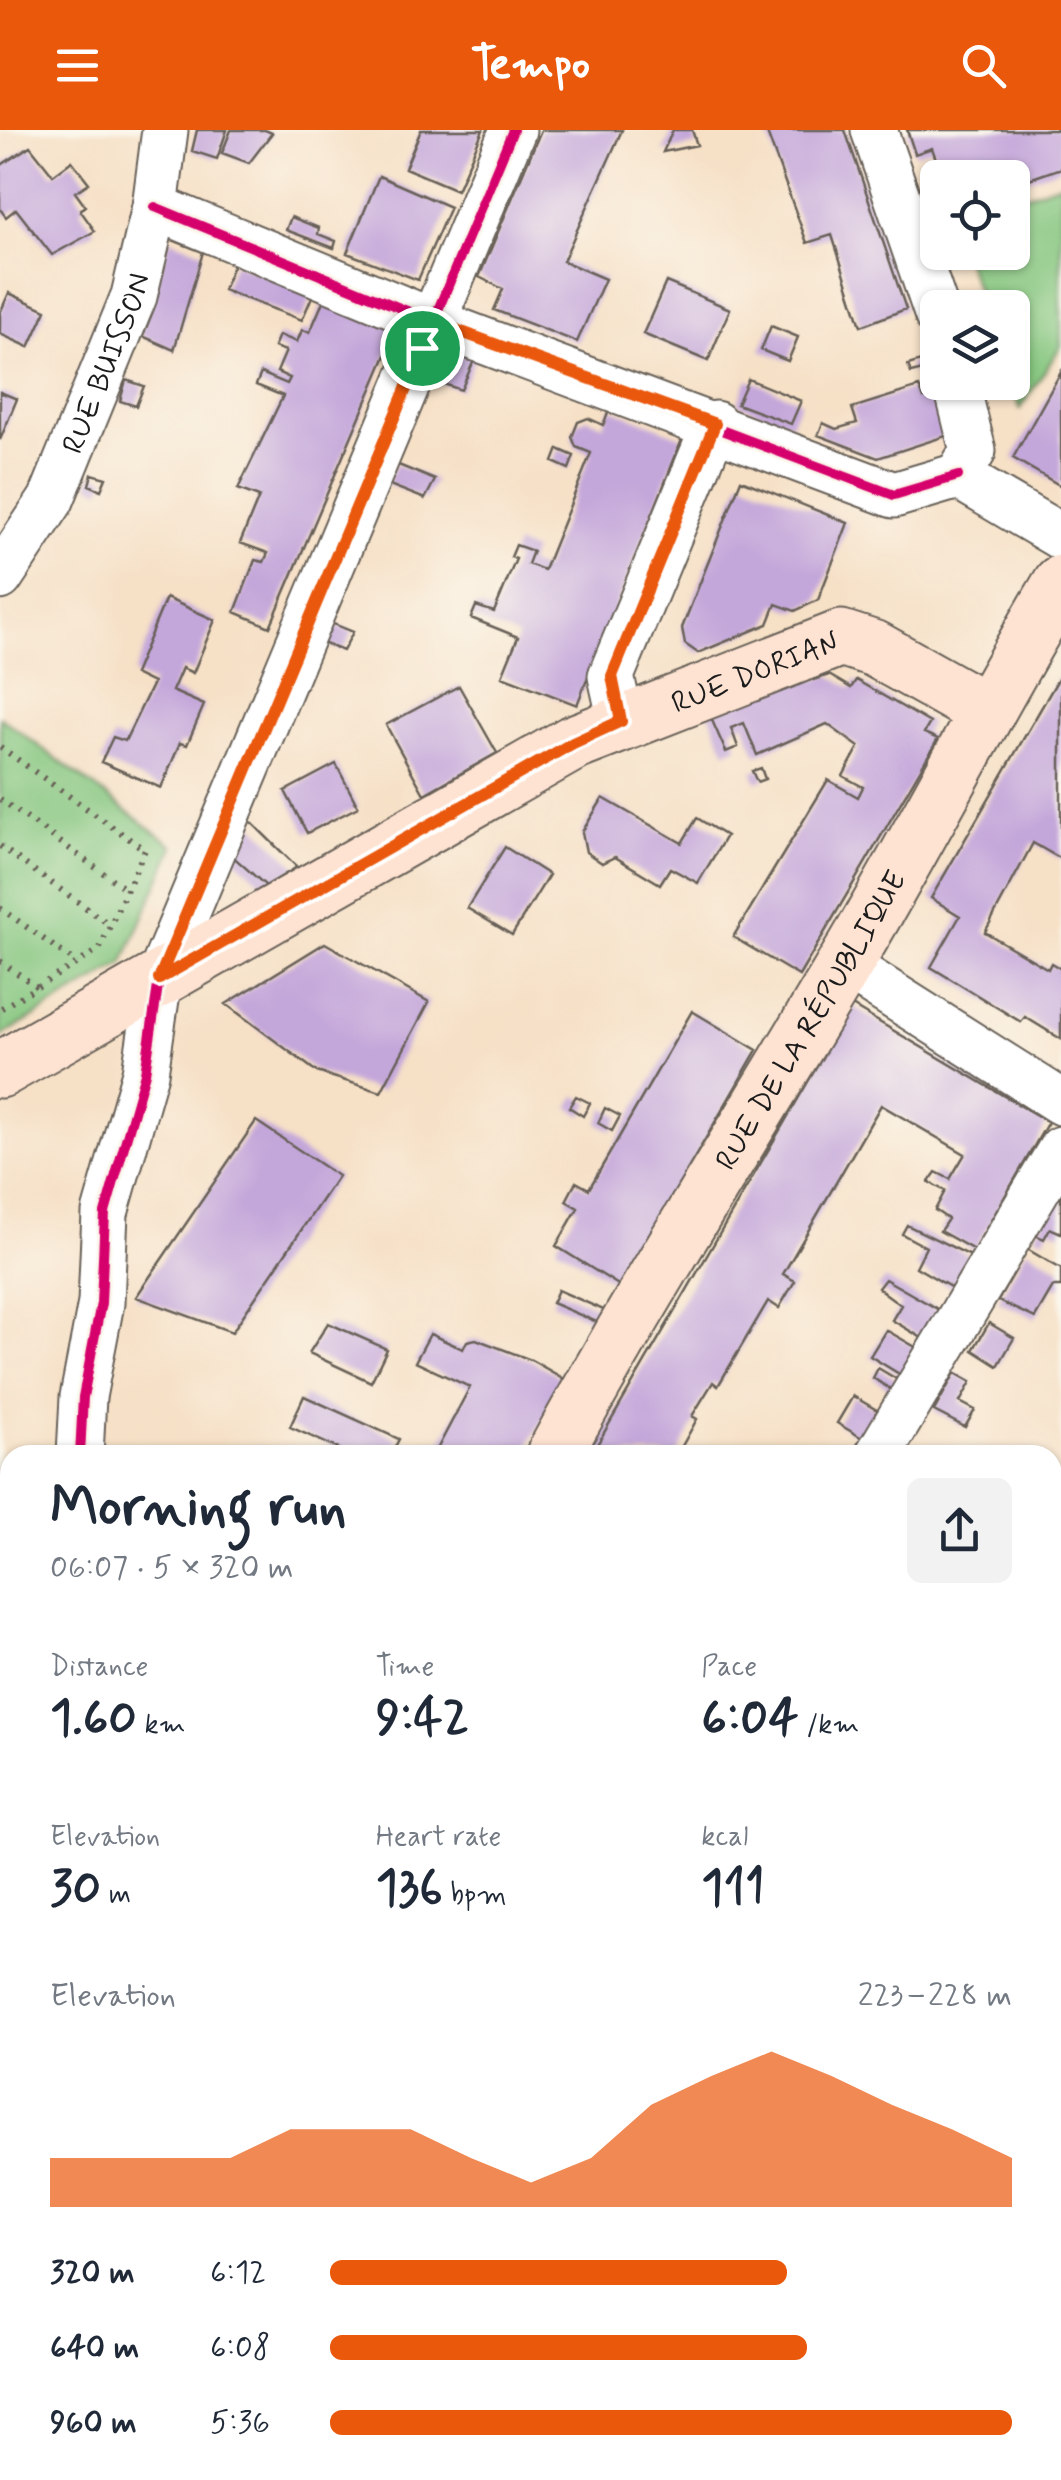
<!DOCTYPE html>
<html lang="en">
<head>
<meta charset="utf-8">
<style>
	:root { --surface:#fff; --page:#f2f2f3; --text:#1f2937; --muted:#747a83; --accent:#ea580c }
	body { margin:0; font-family:Mynerve,sans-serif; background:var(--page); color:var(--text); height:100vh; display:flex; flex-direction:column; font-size:38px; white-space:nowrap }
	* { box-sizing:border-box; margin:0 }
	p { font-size:32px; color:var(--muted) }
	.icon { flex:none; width:55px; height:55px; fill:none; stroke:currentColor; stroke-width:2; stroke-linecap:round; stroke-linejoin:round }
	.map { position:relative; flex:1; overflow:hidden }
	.details { position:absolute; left:0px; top:1315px; width:1062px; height:1035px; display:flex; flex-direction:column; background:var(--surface); border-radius:30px 30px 0 0; box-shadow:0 2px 8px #0004 }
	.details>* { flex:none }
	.buttons { position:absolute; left:920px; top:30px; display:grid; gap:20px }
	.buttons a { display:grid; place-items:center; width:110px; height:110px; border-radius:15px; background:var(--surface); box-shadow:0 2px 8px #0004; font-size:50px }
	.pin { position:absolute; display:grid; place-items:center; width:85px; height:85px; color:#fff; margin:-42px; border:5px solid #fff; border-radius:50%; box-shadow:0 2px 10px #0007 }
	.round { display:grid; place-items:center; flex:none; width:105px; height:105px; border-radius:15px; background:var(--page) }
	.overview { display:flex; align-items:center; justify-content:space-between; height:170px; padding:0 50px }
	h1 { font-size:55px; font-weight:800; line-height:75px }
	.metrics { display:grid; grid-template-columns:repeat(3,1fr); gap:15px; height:170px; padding:10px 50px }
	.metrics div { display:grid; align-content:center }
	.metrics b { font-size:50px; font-weight:800 }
	.metrics small { font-size:28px; font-weight:400 }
	.metrics p { font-size:28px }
	.chart { height:280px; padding:20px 50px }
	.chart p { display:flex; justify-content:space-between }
	.chart svg { width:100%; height:180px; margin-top:10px; fill:var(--accent); opacity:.7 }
	ul { padding:0 50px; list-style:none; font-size:32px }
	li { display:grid; grid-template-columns:160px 120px 1fr; align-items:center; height:75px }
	li i { height:25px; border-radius:12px; background:var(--accent) }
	header { display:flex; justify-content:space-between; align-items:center; height:130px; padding:0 50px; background:var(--accent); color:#fff; font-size:45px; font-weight:800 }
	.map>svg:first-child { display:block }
	.green { fill:#85c67f; stroke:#50714e; stroke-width:2.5 }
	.building { fill:#c4a7da }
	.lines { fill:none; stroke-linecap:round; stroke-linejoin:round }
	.street-casing { stroke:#686158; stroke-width:49 }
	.secondary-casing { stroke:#686158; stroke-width:59 }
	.path { stroke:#686158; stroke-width:6; stroke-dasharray:2.5 8; stroke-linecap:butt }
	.street { stroke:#fff; stroke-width:45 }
	.secondary { stroke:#fee3d2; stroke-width:55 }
	.cycleway-casing { stroke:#fbf7ec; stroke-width:16 }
	.cycleway { stroke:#d6006c; stroke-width:10 }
	.route-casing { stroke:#fff; stroke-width:20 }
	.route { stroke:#ea580c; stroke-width:12 }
	.labels { text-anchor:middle; stroke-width:8; stroke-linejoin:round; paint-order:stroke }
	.street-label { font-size:30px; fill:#1c1c1c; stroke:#fbf7ec }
</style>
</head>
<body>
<header><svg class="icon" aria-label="menu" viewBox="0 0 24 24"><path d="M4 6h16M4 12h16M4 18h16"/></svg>Tempo<svg class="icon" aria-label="search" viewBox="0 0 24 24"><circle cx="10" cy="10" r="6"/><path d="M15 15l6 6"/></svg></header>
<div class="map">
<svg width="1061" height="2350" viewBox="0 0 1061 2350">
	<rect width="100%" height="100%" fill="#fbf7ec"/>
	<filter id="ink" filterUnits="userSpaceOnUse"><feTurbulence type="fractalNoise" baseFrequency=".01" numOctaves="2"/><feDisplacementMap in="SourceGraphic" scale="20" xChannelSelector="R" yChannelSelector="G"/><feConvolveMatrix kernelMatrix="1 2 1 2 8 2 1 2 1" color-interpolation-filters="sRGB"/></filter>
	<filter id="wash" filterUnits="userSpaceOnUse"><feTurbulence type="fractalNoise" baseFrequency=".0048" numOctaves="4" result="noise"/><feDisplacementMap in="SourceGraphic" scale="40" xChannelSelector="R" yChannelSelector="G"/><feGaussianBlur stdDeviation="2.25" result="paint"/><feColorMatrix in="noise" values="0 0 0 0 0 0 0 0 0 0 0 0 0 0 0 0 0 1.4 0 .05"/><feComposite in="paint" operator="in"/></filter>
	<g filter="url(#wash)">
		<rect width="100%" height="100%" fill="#f6e0c6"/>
		<!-- green -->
		<path class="green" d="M1061 53V216L1020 279 1010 253 1012 178 983 177 963 123 1012 122 1013 69Z
			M0 587 174 716 123 834 0 907Z"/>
		<g id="blocks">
			<!-- building -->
			<path class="building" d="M197 0H227L217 29 192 21Z
				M231 0H265L272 3 249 33 222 23Z
				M421 0H483L457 60 405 38Z
				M541 0H622L563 131 605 149 577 212 494 180 503 159 479 147Z
				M673 0H692L697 15 663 22Z
				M766 0H845L906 179 861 196 832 105 807 113Z
				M907 0H1061V38L1012 55V48H938L937 66 927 37 937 32 932 18 915 24Z
				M30 16 53 45 72 31 89 53 75 62 85 76 80 80 95 101 52 125 16 79 6 87 0 79V36Z
				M379 46 450 77 418 150 347 123Z
				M291 87 319 98 318 104 336 111 334 118 286 100Z
				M170 109 203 122 174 220 140 205Z
				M234 133 314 162 302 190 223 160Z
				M666 152 730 179 708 231 643 204Z
				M9 163 46 180 29 217 0 204V183Z
				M325 167 399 195 270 497 235 482 255 430 264 432 268 423 240 413 259 367 238 359 283 266 256 255 261 243 287 254 290 248 277 242 286 221 274 217 279 205 297 212 302 200 310 202Z
				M771 196 798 207 788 231 761 220Z
				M447 214 476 226 461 260 432 250Z
				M924 230 927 239 911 243 908 235Z
				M1061 242V356L1013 328Z
				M748 249 801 271 791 294 737 274Z
				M126 250 144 256 136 276 120 271Z
				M919 257 924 268 936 266 949 305 878 328 818 305 823 293 836 299 857 293 852 278Z
				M0 262 17 269 0 310Z
				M610 278 683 307 577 575 502 546 518 507 471 488 476 476 494 482 516 429 511 427 516 415 533 421 528 434 544 440 591 323 576 317 572 307 578 292 588 288 603 295Z
				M558 319 574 326 569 339 553 332Z
				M396 334 435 350 425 369 387 354Z
				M92 344 106 348 101 360 89 355Z
				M741 350 848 393 818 470 795 481 776 474 768 494 698 523 685 514 682 498Z
				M166 468 215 490 193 543 182 538 172 561 204 575 187 615 180 613 161 658 101 632 113 607 125 611 153 553 134 544Z
				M328 492 353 502 343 521 320 512Z
				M811 542 814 550 829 545 851 558 856 550 930 593 924 603 938 609 799 846 733 807 828 650 858 667 863 657 843 646 859 617 827 594 757 625 744 593 731 598 738 617 726 622 707 579Z
				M1061 544V729L1033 713 985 802 1048 839 1051 833 1061 839V909L1025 887 1021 892 931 837 960 786 931 768Z
				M459 556 497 623 424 664 386 595Z
				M336 634 358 677 307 703 285 661Z
				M761 638 765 649 757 652 752 641Z
				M603 668 682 713 697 688 726 706 698 753 670 738 660 754 615 727 602 733 586 722 582 702Z
				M246 687 297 737 266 756 230 724Z
				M505 717 549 745 512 805 467 778Z
				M325 813 429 872 381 962 317 942 226 874Z
				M852 876 1048 992 974 1120 940 1101 948 1089 935 1080 945 1061 929 1052 936 1042 950 1049 965 1024 881 975 783 1144 795 1151 779 1178 768 1171 718 1256 713 1252 692 1286 697 1289 677 1325H591Z
				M692 881 757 920 620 1156 556 1116 578 1078 566 1071 576 1052 589 1059Z
				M576 966 590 973 583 986 569 977Z
				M605 978 620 986 612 1001 598 993Z
				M256 991 338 1046 232 1202 136 1167Z
				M1061 1060V1103L1050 1098 1044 1109 1035 1105Z
				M907 1095 971 1126 952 1158 916 1137 926 1117 902 1104Z
				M1027 1119 1061 1139V1157H1053L1035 1188 998 1171Z
				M885 1149 939 1180 922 1208 892 1190 901 1175 878 1158Z
				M558 1160 606 1181 599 1193 552 1173Z
				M328 1193 387 1219 371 1252 309 1223Z
				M989 1193 1014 1208 998 1236 973 1220Z
				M886 1200 917 1218 901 1245 870 1226Z
				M430 1204 463 1219 467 1211 476 1209 531 1230 566 1250 522 1325 435 1323 470 1257 415 1232Z
				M878 1238 898 1250 892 1260 873 1248Z
				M955 1243 971 1252 960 1272 975 1280 965 1297 934 1281Z
				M304 1266 399 1309 391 1325H352L290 1297Z
				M853 1266 880 1282 864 1309 837 1293Z
				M258 1316 274 1325H253Z
				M1061 1346V1456L1052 1451V1362Z
				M1052 1761 1061 1766V1829L1052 1844Z
				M77 2340H154L153 2350H77Z
				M570 2340 579 2341 673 2340 655 2350 647 2345 637 2350H550Z
				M718 2340H750L730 2350H724Z"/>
		</g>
	</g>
	<g filter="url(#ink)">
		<use href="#blocks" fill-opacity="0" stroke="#686158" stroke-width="2.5"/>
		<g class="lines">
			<!-- street casing -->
			<g class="street-casing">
				<g id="street">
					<path d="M874 0 938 186"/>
					<path d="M155 77 434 192 894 365 958 346"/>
					<path d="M956 252 973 321 958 346 1061 407"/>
					<path id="s1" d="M0 447 51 370 134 166 155 77 165 0"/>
					<path d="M621 591 611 546 715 294"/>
					<path d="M845 835 1061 972"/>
					<path d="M80 1325 83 1267 101 1173 105 1083 145 943 159 849 513 0"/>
					<path d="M878 1325 1061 1019"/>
					<path d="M1052 1613 1061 1593"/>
					<path d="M1052 2129 1061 2144"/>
					<path d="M1052 2294 1061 2289"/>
					<path d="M377 2350 384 2340"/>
					<path d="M951 2350 969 2340"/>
				</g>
			</g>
			<!-- secondary casing -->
			<g class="secondary-casing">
				<g id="secondary">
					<path id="s2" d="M0 940 573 613 841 508 875 519 984 580"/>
					<path id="s3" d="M554 1325C646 1156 750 995 848 829 922 705 987 576 1061 453"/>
					<path d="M177 2350V2340"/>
					<path d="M216 2350 217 2340"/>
				</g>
			</g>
			<!-- path -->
			<path class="path" d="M0 617 145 720 99 820 0 879
				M0 669 127 760
				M0 716 110 795
				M0 778 77 833
				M0 831 37 857"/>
			<!-- street -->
			<use href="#street" class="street"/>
			<!-- secondary -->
			<use href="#secondary" class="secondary"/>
			<!-- cycleway casing -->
			<g class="cycleway-casing">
				<path id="cycleway" d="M155 77 434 192 894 365 958 346
					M80 1325 83 1267 101 1173 105 1083 145 943 159 849 513 0"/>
			</g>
			<!-- cycleway -->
			<use href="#cycleway" class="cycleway"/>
		</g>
	</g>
	<g class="lines" filter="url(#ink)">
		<!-- route casing -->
		<g class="route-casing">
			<path id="route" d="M434 192 715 294 612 546 621 591 573 613 159 849Z"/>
		</g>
		<!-- route -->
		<use href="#route" class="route"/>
	</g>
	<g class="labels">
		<!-- street labels -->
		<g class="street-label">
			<text dy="10" stroke="none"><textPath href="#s1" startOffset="240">RUE BUISSON</textPath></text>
			<text dy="10" stroke="none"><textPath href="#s2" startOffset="855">RUE DORIAN</textPath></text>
			<text dy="10" stroke="none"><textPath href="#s3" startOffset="505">RUE DE LA RÉPUBLIQUE</textPath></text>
		</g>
	</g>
</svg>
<div class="buttons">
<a><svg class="icon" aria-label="locate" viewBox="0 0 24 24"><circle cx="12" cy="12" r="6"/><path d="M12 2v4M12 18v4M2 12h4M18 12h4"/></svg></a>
<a><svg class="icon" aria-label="layers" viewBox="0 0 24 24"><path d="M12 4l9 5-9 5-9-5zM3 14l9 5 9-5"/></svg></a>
</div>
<div class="pin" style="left:422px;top:218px;background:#1e9e55"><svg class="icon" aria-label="arrive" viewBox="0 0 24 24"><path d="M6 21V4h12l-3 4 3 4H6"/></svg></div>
<section class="details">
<div class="overview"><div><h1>Morning run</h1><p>06:07 · 5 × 320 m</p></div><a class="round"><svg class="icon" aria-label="share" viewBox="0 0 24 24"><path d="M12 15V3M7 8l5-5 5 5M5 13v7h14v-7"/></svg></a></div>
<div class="metrics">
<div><p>Distance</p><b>1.60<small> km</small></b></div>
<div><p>Time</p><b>9:42</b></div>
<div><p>Pace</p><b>6:04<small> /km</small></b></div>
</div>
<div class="metrics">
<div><p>Elevation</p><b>30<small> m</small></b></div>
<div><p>Heart rate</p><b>136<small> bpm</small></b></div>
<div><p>kcal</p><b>111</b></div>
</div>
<div class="chart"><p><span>Elevation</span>223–228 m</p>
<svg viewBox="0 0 160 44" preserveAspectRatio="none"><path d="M0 44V32L10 32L20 32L30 32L40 25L50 25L60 25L70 32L80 38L90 32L100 19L110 12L120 6L130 12L140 19L150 25L160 32V44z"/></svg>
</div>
<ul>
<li><b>320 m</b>6:12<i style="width:67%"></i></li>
<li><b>640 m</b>6:08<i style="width:70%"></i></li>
<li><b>960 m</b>5:36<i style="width:100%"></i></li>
</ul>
</section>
</div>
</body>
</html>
